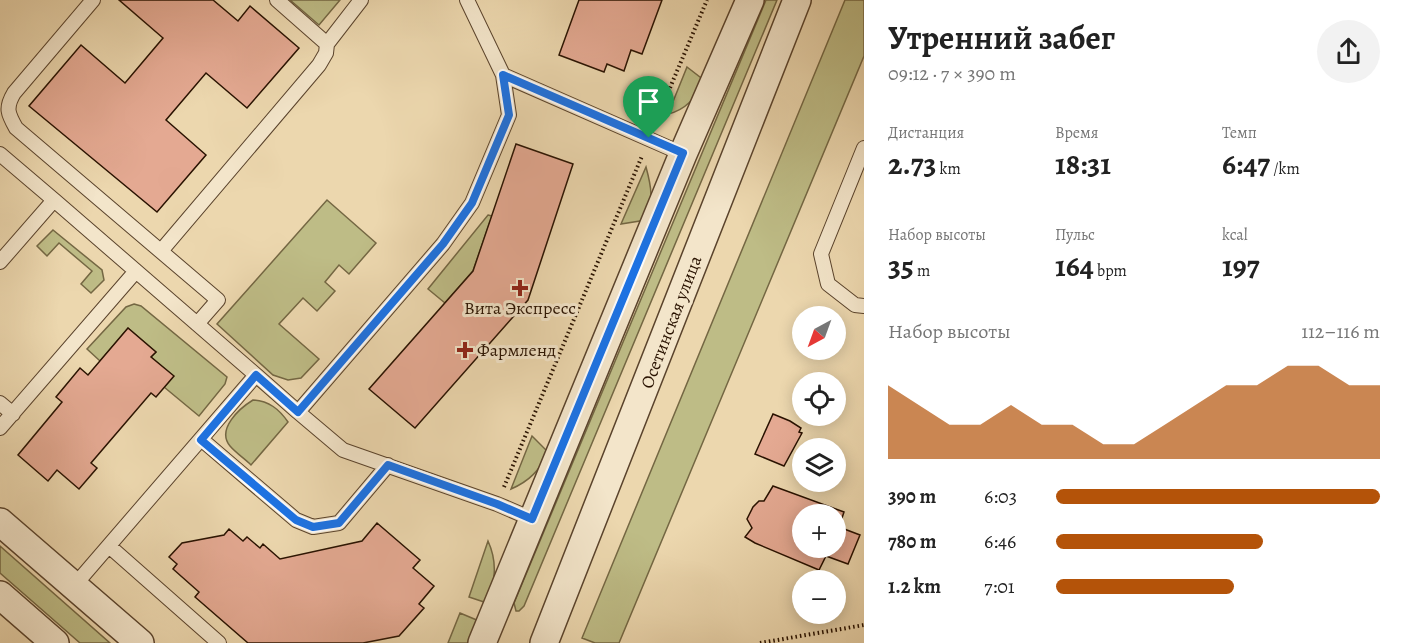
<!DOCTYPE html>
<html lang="ru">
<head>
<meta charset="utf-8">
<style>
	:root { --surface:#fff; --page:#f2f2f2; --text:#222; --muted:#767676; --accent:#b45309 }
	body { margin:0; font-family:Alegreya,serif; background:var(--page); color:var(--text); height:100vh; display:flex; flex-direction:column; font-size:22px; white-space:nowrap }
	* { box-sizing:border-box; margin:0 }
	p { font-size:20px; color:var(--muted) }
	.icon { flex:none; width:33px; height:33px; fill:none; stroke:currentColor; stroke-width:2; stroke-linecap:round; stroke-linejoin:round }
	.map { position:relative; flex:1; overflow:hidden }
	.side { display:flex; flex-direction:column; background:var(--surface); width:540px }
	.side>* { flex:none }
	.needle { width:39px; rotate:221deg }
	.tools { position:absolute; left:792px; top:306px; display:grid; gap:12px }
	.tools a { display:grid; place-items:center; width:54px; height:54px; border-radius:50%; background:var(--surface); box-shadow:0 3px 15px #0003; font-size:30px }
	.pin { position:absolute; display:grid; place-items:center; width:51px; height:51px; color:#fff; margin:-62px -26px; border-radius:50% 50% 50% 0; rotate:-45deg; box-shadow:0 0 6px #0007 }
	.pin .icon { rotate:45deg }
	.round { display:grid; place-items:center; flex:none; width:63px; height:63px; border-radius:32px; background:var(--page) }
	.headline { display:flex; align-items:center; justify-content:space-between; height:102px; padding:0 24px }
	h1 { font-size:33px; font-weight:700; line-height:45px }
	.metrics { display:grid; grid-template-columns:repeat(3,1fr); gap:9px; height:102px; padding:6px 24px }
	.metrics div { display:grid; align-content:center }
	.metrics b { font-size:30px; font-weight:700 }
	.metrics small { font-size:16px; font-weight:400 }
	.metrics p { font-size:16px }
	.chart { height:168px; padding:12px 24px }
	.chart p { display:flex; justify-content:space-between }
	.chart svg { width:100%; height:108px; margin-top:6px; fill:var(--accent); opacity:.7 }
	ul { padding:0 24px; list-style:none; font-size:20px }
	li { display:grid; grid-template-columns:96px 72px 1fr; align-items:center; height:45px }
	li i { height:15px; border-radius:8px; background:var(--accent) }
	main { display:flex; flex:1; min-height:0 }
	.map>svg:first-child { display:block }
	.green { fill:#bebc86; stroke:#746743; stroke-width:1.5 }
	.building { fill:#e4a992; stroke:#291200; stroke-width:1.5; fill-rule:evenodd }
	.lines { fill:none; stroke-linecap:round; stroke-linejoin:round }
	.lane-casing { stroke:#5a432c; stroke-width:16 }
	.street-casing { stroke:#5a432c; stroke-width:30 }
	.path { stroke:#291200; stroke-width:4; stroke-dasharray:1.5 3; stroke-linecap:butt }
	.lane { stroke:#f3e5ca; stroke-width:14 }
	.street { stroke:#f3e5ca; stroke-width:27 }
	.route-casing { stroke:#fff; stroke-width:12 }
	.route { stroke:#1a73e8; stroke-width:8 }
	.poi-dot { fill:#8f2418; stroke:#f3e5ca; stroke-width:2 }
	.labels { text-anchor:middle; stroke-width:6; stroke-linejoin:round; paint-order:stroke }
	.poi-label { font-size:18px; fill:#291200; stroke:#f3e5ca }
	.street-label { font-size:18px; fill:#291200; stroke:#f3e5ca }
</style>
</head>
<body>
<main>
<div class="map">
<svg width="864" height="643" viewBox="0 0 864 643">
	<rect width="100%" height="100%" fill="#ecd7ae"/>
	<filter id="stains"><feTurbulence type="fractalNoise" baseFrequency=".00333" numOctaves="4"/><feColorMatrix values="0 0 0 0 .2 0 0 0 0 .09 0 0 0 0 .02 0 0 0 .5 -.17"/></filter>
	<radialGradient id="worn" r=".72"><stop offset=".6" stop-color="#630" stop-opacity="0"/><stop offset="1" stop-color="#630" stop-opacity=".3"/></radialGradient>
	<!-- green -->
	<path class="green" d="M290 0H340L319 25Z
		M766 0H777L524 606 519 611H516L514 603Z
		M845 0H864V56L619 643H595L582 638Z
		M687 67 705 81C696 97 686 110 668 114Z
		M646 167C652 189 653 198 646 220L621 224Z
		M327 200 376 243 349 274 339 265 325 282 335 291 317 311 303 298 279 324 319 359 301 378 288 380 273 375 217 324Z
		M488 215 492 216 473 271 445 303 428 289Z
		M53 230 102 270 104 280 91 293 81 284 92 271 59 243 47 256 37 246Z
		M134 304 141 306 227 377 225 384 199 416 164 387 173 376 151 357 156 352 128 328 100 361 87 349 126 307Z
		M253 400C269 401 279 409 288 422L251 465C245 459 236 453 230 446 216 429 240 408 253 400Z
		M532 436 549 453C539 470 530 481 511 489Z
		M488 541C498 563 495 582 487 603L469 597Z
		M0 546 110 643H80L0 573Z
		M460 613 479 621 469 643H448Z"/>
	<!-- building -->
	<path class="building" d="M119 0H213L238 21 250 6 299 48 247 108 206 73 166 120 206 155 157 212 29 106 81 45 125 83 163 38Z
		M579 0H662L642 54 631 50 624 71 607 64 604 72 559 55Z
		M516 144 573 164 528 300 415 428 369 389 473 271Z
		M128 328 156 352 151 357 174 376 156 397 151 393 91 463 97 468 79 489 57 470 48 481 18 455 62 402 56 397 80 368 88 375Z
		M773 414 790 421 801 428 799 432 802 433 784 466 755 454Z
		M773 486 844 512 839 527 860 535 848 564 826 556 819 570 755 543 745 537 752 528 747 519 753 507 759 501H764ZM802 514H836V548H802Z
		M377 523 420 560 413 568 434 586 419 604 424 608 399 636 363 643H248L195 597 199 592 173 569 177 564 169 557 182 543 224 535 229 529 243 541 247 537 260 548 263 544 280 559 362 541Z"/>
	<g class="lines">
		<!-- lane casing -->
		<g class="lane-casing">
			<path id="lane" d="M93 0 14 93C5 108 8 114 16 128L218 300 197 324
				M327 44 361 0
				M503 75 683 154
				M864 148 821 254 828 284 855 305 864 306
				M0 154 54 200
				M161 251 319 65 326 53 327 44 277 0
				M0 262 54 200 256 375 74 586
				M256 375 298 412 443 244 472 203 509 115 503 75 467 0
				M0 403 13 414
				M298 412 343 450 497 504 532 519
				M0 428 136 271
				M201 439 296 520 313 527 339 523 388 465
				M109 546 219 643"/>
		</g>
		<!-- street casing -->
		<g class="street-casing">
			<path id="street" d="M0 522 140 643
				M0 595 55 643
				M482 643 683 154 750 0
				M544 643 797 0"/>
		</g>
		<!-- path -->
		<path class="path" d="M656 121 707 0
			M504 487 642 156
			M760 643 864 625"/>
		<!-- lane -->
		<use href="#lane" class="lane"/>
		<!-- street -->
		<use href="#street" class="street"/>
	</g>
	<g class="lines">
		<!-- route casing -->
		<g class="route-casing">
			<path id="route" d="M503 75 683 153 532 519 497 504 388 465 339 523 313 527 296 520 201 440 256 375 298 412 443 244 472 203 509 115Z"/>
		</g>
		<!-- route -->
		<use href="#route" class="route"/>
	</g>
	<!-- markers -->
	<g class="poi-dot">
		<path d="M517 279h6v6h6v6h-6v6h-6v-6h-6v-6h6z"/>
		<path d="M462 341h6v6h6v6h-6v6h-6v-6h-6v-6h6z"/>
	</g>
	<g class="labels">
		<!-- poi labels -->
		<g class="poi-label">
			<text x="520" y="314">Вита Экспресс</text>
			<text x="477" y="356" text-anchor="start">Фармленд</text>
		</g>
		<!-- street labels -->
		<g class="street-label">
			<text transform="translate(671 322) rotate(-69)" y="6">Осетинская улица</text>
		</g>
	</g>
	<rect width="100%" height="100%" filter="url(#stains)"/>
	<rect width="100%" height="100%" fill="url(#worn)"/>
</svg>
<div class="tools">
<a><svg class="needle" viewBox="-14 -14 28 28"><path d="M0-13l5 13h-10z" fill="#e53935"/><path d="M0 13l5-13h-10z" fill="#767676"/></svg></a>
<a><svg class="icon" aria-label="locate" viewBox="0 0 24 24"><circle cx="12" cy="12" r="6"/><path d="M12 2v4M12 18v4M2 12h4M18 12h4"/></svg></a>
<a><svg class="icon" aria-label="layers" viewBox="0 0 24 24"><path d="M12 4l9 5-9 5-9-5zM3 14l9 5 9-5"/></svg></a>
<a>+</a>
<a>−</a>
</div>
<div class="pin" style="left:649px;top:138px;background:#1e9e55"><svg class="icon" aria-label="arrive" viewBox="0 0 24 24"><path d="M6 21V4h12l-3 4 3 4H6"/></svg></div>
</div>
<section class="side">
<div class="headline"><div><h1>Утренний забег</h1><p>09:12 · 7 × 390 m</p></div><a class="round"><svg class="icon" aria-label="share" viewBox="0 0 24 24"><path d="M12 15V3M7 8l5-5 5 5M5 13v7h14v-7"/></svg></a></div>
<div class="metrics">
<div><p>Дистанция</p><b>2.73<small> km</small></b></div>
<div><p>Время</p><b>18:31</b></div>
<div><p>Темп</p><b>6:47<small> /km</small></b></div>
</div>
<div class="metrics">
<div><p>Набор высоты</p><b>35<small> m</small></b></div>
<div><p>Пульс</p><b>164<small> bpm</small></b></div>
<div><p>kcal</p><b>197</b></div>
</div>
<div class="chart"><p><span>Набор высоты</span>112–116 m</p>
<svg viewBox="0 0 160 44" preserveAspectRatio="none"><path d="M0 44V14L10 22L20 30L30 30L40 22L50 30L60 30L70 38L80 38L90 30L100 22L110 14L120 14L130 6L140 6L150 14L160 14V44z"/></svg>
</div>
<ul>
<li><b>390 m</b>6:03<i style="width:100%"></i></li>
<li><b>780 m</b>6:46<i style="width:64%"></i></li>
<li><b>1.2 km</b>7:01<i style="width:55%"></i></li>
</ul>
</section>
</main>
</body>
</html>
